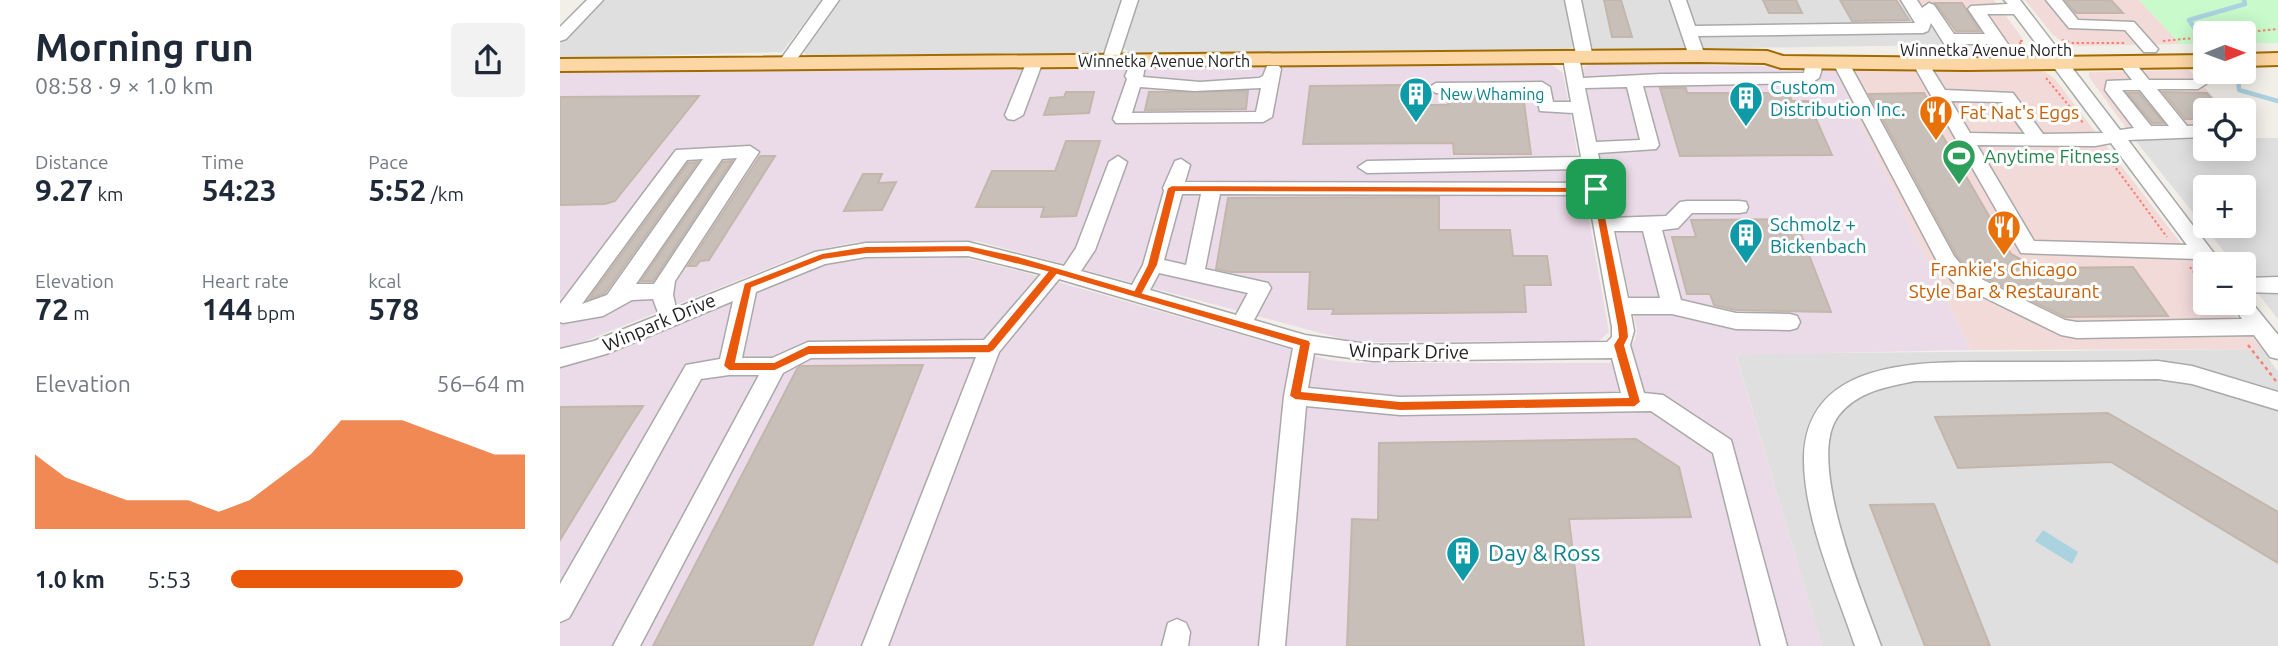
<!DOCTYPE html>
<html lang="en">
<head>
<meta charset="utf-8">
<style>
	:root { --surface:#fff; --page:#f2f2f3; --text:#1f2937; --muted:#747a83; --accent:#ea580c }
	body { margin:0; font-family:Ubuntu,sans-serif; background:var(--page); color:var(--text); height:100vh; display:flex; flex-direction:column; font-size:26px; white-space:nowrap }
	* { box-sizing:border-box; margin:0 }
	p { font-size:23px; color:var(--muted) }
	.icon { flex:none; width:38px; height:38px; fill:none; stroke:currentColor; stroke-width:2; stroke-linecap:round; stroke-linejoin:round }
	.map { position:relative; flex:1; overflow:hidden }
	.side { display:flex; flex-direction:column; background:var(--surface); width:560px }
	.side>* { flex:none }
	.needle { width:46px; rotate:89deg }
	.fabs { position:absolute; left:1633px; top:21px; display:grid; gap:14px }
	.fabs a { display:grid; place-items:center; width:63px; height:63px; border-radius:7px; background:var(--surface); box-shadow:0 4px 18px #0003; font-size:35px }
	.pin { position:absolute; display:grid; place-items:center; width:60px; height:60px; color:#fff; margin:-30px; border-radius:14px; box-shadow:0 4px 10px #0006 }
	.round { display:grid; place-items:center; flex:none; width:74px; height:74px; border-radius:7px; background:var(--page) }
	.headline { display:flex; align-items:center; justify-content:space-between; height:119px; padding:0 35px }
	h1 { font-size:38px; font-weight:700; line-height:52px }
	.stats { display:grid; grid-template-columns:repeat(3,1fr); gap:10px; height:119px; padding:7px 35px }
	.stats div { display:grid; align-content:center }
	.stats b { font-size:30px; font-weight:700 }
	.stats small { font-size:19px; font-weight:400 }
	.stats p { font-size:19px }
	.chart { height:196px; padding:14px 35px }
	.chart p { display:flex; justify-content:space-between }
	.chart svg { width:100%; height:126px; margin-top:7px; fill:var(--accent); opacity:.7 }
	ul { padding:0 35px; list-style:none; font-size:23px }
	li { display:grid; grid-template-columns:112px 84px 1fr; align-items:center; height:52px }
	li i { height:18px; border-radius:9px; background:var(--accent) }
	main { display:flex; flex:1; min-height:0 }
	.map>svg:first-child { display:block }
	.residential { fill:#e0dfdf; fill-rule:evenodd }
	.commercial { fill:#f2dad9 }
	.industrial { fill:#ebdbe8 }
	.park { fill:#c8facc }
	.water { fill:#aad3df }
	.lines { fill:none; stroke-linecap:round; stroke-linejoin:round }
	.stream { stroke:#aad3df; stroke-width:4.5 }
	.building { fill:#c7bfb8; stroke:#c4b6ab; stroke-width:2 }
	.minor-casing { stroke:#a9a9a9; stroke-width:3 }
	.major-casing { stroke:#a06b00; stroke-width:4 }
	.path-far1 { stroke:#fa8072; stroke-width:2; stroke-dasharray:2.5 2.5; stroke-linecap:butt }
	.path { stroke:#fa8072; stroke-width:2.5; stroke-dasharray:3.5 3.5; stroke-linecap:butt }
	.minor { fill:#fff; fill-rule:evenodd }
	.major { fill:#fcd6a4; fill-rule:evenodd }
	.route { fill:#ea580c; stroke:#fff; stroke-width:2; fill-rule:evenodd }
	.labels { text-anchor:middle; stroke-width:6; stroke-linejoin:round; paint-order:stroke }
	.far-street-label { font-size:16px; fill:#222; stroke:#fff }
	.far-culture-label { font-size:16px; fill:#0d838f; stroke:#fff; text-anchor:start }
	.culture-label { font-size:19px; fill:#0d838f; stroke:#fff; text-anchor:start }
	.food-label { font-size:19px; fill:#c56008; stroke:#fff; text-anchor:start }
	.leisure-label { font-size:19px; fill:#27864d; stroke:#fff; text-anchor:start }
	.street-label { font-size:19px; fill:#222; stroke:#fff }
	.near-culture-label { font-size:23px; fill:#0d838f; stroke:#fff; text-anchor:start }
</style>
</head>
<body>
<main>
<section class="side">
<div class="headline"><div><h1>Morning run</h1><p>08:58 · 9 × 1.0 km</p></div><a class="round"><svg class="icon" aria-label="share" viewBox="0 0 24 24"><path d="M12 15V3M7 8l5-5 5 5M5 13v7h14v-7"/></svg></a></div>
<div class="stats">
<div><p>Distance</p><b>9.27<small> km</small></b></div>
<div><p>Time</p><b>54:23</b></div>
<div><p>Pace</p><b>5:52<small> /km</small></b></div>
</div>
<div class="stats">
<div><p>Elevation</p><b>72<small> m</small></b></div>
<div><p>Heart rate</p><b>144<small> bpm</small></b></div>
<div><p>kcal</p><b>578</b></div>
</div>
<div class="chart"><p><span>Elevation</span>56–64 m</p>
<svg viewBox="0 0 160 44" preserveAspectRatio="none"><path d="M0 44V18L10 26L20 30L30 34L40 34L50 34L60 38L70 34L80 26L90 18L100 6L110 6L120 6L130 10L140 14L150 18L160 18V44z"/></svg>
</div>
<ul>
<li><b>1.0 km</b>5:53<i style="width:79%"></i></li>
</ul>
</section>
<div class="map">
<svg width="1718" height="646" viewBox="0 0 1718 646">
	<rect width="100%" height="100%" fill="#f2efe9"/>
	<!-- residential -->
	<path class="residential" d="M42 0H262L222 52 0 58V44Z
		M278 0H563L546 48 539 53 246 55 243 50Z
		M578 0H1005L1015 46 1004 51 570 53 563 47Z
		M1019 0H1356L1384 45 1037 50 1028 44Z
		M1684 138H1718V319L1684 276V264H1674L1575 140 1645 139V149H1684ZM1645 187H1684V226H1645Z
		M1702 349 1718 372V646H1262L1176 354Z"/>
	<!-- commercial -->
	<path class="commercial" d="M1356 0H1434L1463 39 1461 43 1455 45H1384Z
		M1465 0H1579L1620 44 1519 46 1504 43 1493 35Z
		M1273 67 1472 68 1484 71 1495 79 1645 275V303H1666L1702 349 1411 350Z
		M1629 70 1665 110H1645V139L1575 140 1529 77V72Z"/>
	<!-- industrial -->
	<path class="industrial" d="M1032 64 1273 67 1411 350 1176 355 1262 646H0V367L49 351 262 265 297 259 398 256 463 272 769 360 796 363H1049L1066 353 1075 340 1077 330 1022 72 1025 66Z
		M992 65 1003 73 1049 332 1039 341 794 342 417 241 298 242 270 247 234 258 20 343 0 348V73Z"/>
	<!-- park -->
	<path class="park" d="M1579 0H1718V43H1684V33H1645V44H1620Z"/>
	<!-- water -->
	<path class="water" d="M1483 530 1518 552 1512 564 1475 541Z"/>
	<g class="lines">
		<!-- stream -->
		<path class="stream" d="M1635 29 1629 20 1685 4 1684 0
			M1678 72 1679 90 1718 101"/>
	</g>
	<!-- building -->
	<path class="building" d="M1044 0H1061L1072 37H1052Z
		M1203 0H1236L1242 13H1209Z
		M1280 0H1336L1349 20 1292 21Z
		M1505 0H1551L1563 13H1516Z
		M1375 3H1402L1420 31H1396Z
		M847 85 848 105H888L889 96 963 95 971 154H894L893 143 743 144 750 86Z
		M1100 88H1126L1127 93H1228L1232 101H1248L1272 155 1120 156Z
		M688 91 686 109 585 110 589 92Z
		M506 92H534L529 113 484 115 490 98 504 97Z
		M1603 92 1647 93 1659 107H1645V119H1625Z
		M1364 93 1374 111 1370 114 1451 254 1477 268 1573 267 1608 316 1505 317 1409 270 1397 256 1309 94Z
		M1567 93H1579L1604 123H1592Z
		M139 96 55 201 45 204 0 205V97Z
		M506 141H540L516 216 481 217 484 207H416L432 171H495Z
		M200 156H215L149 260 140 261 136 266H128Z
		M172 161 93 281H81L163 162Z
		M138 162 45 293 29 299 128 163Z
		M303 174H322L318 183 336 182 322 210 284 211Z
		M879 197V230H950L953 256H987L991 285H964L966 312 772 314 774 309H748L750 272H671L656 269 668 198Z
		M1235 219 1271 312 1176 310 1154 305 1150 294H1127L1112 237H1136L1131 220Z
		M363 365 252 646H93L237 369 241 366Z
		M83 406 65 434 0 540V407Z
		M1548 413 1718 512V563L1551 462 1398 468 1375 417Z
		M1076 439 1119 467 1131 517 1009 519 1024 646H787L792 519 818 520 819 443Z
		M1374 504 1430 646H1365L1310 505Z"/>
	<g class="lines">
		<!-- minor casing -->
		<g class="minor-casing">
			<path id="minor" d="M27 0H43L6 39 0 41V27Z
				M263 0H279L232 66H220L218 63Z
				M562 0H578L558 61 550 66 542 61Z
				M1005 0H1021L1033 58 1031 61 1020 62 1023 78 1101 74 1244 73 1246 59H1258C1263 66 1262 70 1259 78L1251 83 1083 86 1099 145 1096 149 1038 153 1051 218 1106 216 1120 202 1127 201H1179L1186 202 1188 207 1186 212 1179 213H1132L1118 228 1102 230 1121 300 1176 313 1230 314 1237 316 1240 322 1237 328 1230 330 1176 329 1112 314H1071L1074 331 1070 345 1084 393 1103 395 1171 440 1227 646H1201L1153 453 1091 411 840 415 746 406 725 646H699L724 396 733 348 499 279 439 352 328 646H302L416 357 251 358 223 373 80 646H53L199 375H169L141 379 9 618 0 622V584L126 365 160 359 173 301 46 354 0 367V349L34 341 99 315 93 299 72 300 43 316 3 323 0 322V304L116 150 190 146 199 152 115 281 113 295 116 308 255 252 306 243 408 242 504 266 516 248 549 162 558 156 567 162 535 250 521 271 572 285 583 265 604 191 603 188 615 161 621 159 630 165 625 182 1026 183 1023 169 807 173 798 167 807 161 1021 157 1013 113 980 111 975 92 876 93 868 88 876 83 982 82 990 87 993 102H1011L1003 58 1005 55 1016 54ZM1067 87 1080 140 1036 142 1025 88ZM177 158 94 284H76L162 159ZM143 159 47 295 22 304 127 160ZM622 194H641L626 265 604 260ZM660 194 1028 195 1052 327V337L1047 342 813 345 745 335 694 320 711 288 708 283 645 269ZM1054 231H1083L1100 298H1068ZM408 256 481 274 424 340 248 342 212 358H182L196 292 265 264 306 257ZM599 273 688 293 676 315 590 290ZM754 353 813 361 1052 358 1061 393 840 397 748 388Z
				M1110 0H1126L1135 26 1355 23 1341 0H1357L1362 8 1369 3 1374 5 1394 34H1425L1408 9 1411 6 1448 4 1444 0H1460L1560 130 1574 128 1545 90 1547 81 1572 80 1558 62 1560 59H1572L1589 80H1644L1646 84 1638 89H1597L1627 126 1645 125V137L1568 140 1662 264H1645V269L1637 259 1461 253 1353 64 1355 61H1367L1385 90 1453 93 1483 134 1543 133 1454 14H1427L1452 50 1444 55 1438 53 1432 44H1400L1404 50 1402 53H1390L1371 23 1368 31 1363 33 1138 36 1145 56 1137 61 1129 56ZM1562 90H1580L1609 126H1591ZM1391 101 1442 102 1465 134 1410 133ZM1551 143 1627 245 1474 241 1417 145 1535 146Z
				M1486 0H1502L1518 20 1574 22 1598 49 1596 52H1584L1565 30 1509 28Z
				M475 56 483 61 463 115 454 120 448 119 445 115 467 61Z
				M1281 58 1289 63 1394 256 1407 272 1505 320 1517 322 1682 319 1671 303H1684V296L1688 298 1718 335V359L1710 357 1694 335 1517 338 1501 335 1393 282 1377 261 1273 63Z
				M577 61 585 66 583 77 640 82 699 78 703 76 707 66H719L721 69 712 117 703 122 556 123 553 119 567 79 565 76 571 63ZM580 87 634 91 701 88 696 112 572 113Z
				M1718 277V293L1684 292V278Z
				M1598 361 1632 366 1718 392V410L1632 384 1598 379 1355 381C1327 387 1298 391 1279 415 1244 458 1304 598 1321 646H1295C1276 589 1243 517 1244 457 1247 350 1381 363 1455 362 1502 362 1550 362 1598 361Z
				M617 619 626 623 630 632 628 646H602L608 623Z"/>
		</g>
		<!-- major casing -->
		<g class="major-casing">
			<path id="major" d="M1137 50 1207 51 1223 56 1406 58 1645 55V67L1406 70 1221 68 1205 63 1137 62 0 71V59Z
				M1718 53V65L1684 66V54Z"/>
		</g>
		<!-- path-far1 -->
		<path class="path-far1" d="M1678 33 1718 29
			M1502 40 1513 43H1565
			M1603 41 1645 37
			M1463 49 1459 41H1464
			M1486 78 1524 124
			M1544 152 1607 237
			M1630 267 1637 277"/>
		<!-- path -->
		<path class="path" d="M1636 275 1645 287
			M1657 303 1663 311
			M1688 345 1716 381"/>
		<!-- minor -->
		<use href="#minor" class="minor"/>
		<!-- major -->
		<use href="#major" class="major"/>
	</g>
	<!-- route -->
	<path class="route" d="M612 185 1040 187 1068 327 1069 337 1065 345 1081 402 1075 407 840 411 735 400 729 396 739 346 497 275 434 351 430 353 249 355 215 371H169L163 366 184 283 262 253 306 246 408 245 458 256 574 290 587 265 607 188ZM616 192 1032 193 1057 327 1058 337 1053 345 1068 397 840 401 742 391 751 343 749 340 583 293 598 265ZM408 252 487 272 427 344 248 345 214 362H176L192 288 263 260 306 254Z"/>
	<!-- icons -->
	<defs>
		<g id="building-pin" transform="scale(1.75)"><path d="M0 17L-7.5 6A9.5 9.5 0 1 1 7.5 6Z" fill="#0f9aa8" stroke="#fff"/><path d="M-4-6H4V6H1V3H-1V6H-4ZM-2.5-4.3h1.7v1.8h-1.7ZM.8-4.3h1.7v1.8H.8ZM-2.5-1h1.7V.8h-1.7ZM.8-1h1.7V.8H.8Z" fill="#fff"/></g>
		<g id="restaurant-pin" transform="scale(1.75)"><path d="M0 17L-7.5 6A9.5 9.5 0 1 1 7.5 6Z" fill="#e8710a" stroke="#fff"/><path d="M-5-6h1v4h1v-4h1v4h1v-4h1v5L-1.5 .5V6h-2V.5L-5-1ZM5-6V6H3V1.5H1.5Q1.5-4 5-6Z" fill="#fff"/></g>
		<g id="stadium-pin" transform="scale(1.75)"><path d="M0 17L-7.5 6A9.5 9.5 0 1 1 7.5 6Z" fill="#2e9e5b" stroke="#fff"/><path d="M0-5a6.5 5 0 1 0 0 10a6.5 5 0 1 0 0-10ZM-3.5-1.8h7v3.6h-7Z" fill="#fff"/></g>
	</defs>
	<g fill-rule="evenodd">
		<use href="#building-pin" x="856" y="94"/>
		<use href="#building-pin" x="1186" y="98"/>
		<use href="#restaurant-pin" x="1376" y="112"/>
		<use href="#stadium-pin" x="1399" y="156"/>
		<use href="#restaurant-pin" x="1444" y="227"/>
		<use href="#building-pin" x="1186" y="235"/>
		<use href="#building-pin" x="903" y="553"/>
	</g>
	<g class="labels">
		<!-- far-street labels -->
		<g class="far-street-label">
			<text x="1426" y="56">Winnetka Avenue North</text>
			<text x="604" y="67">Winnetka Avenue North</text>
		</g>
		<!-- far-culture labels -->
		<g class="far-culture-label">
			<text x="880" y="100">New Whaming</text>
		</g>
		<!-- culture labels -->
		<g class="culture-label">
			<text x="1210" y="94">Custom<tspan x="1210" dy="22">Distribution Inc.</tspan></text>
			<text x="1210" y="231">Schmolz +<tspan x="1210" dy="22">Bickenbach</tspan></text>
		</g>
		<!-- food labels -->
		<g class="food-label">
			<text x="1400" y="119">Fat Nat's Eggs</text>
			<text x="1444" y="276" text-anchor="middle">Frankie's Chicago<tspan x="1444" dy="22">Style Bar &amp; Restaurant</tspan></text>
		</g>
		<!-- leisure labels -->
		<g class="leisure-label">
			<text x="1424" y="163">Anytime Fitness</text>
		</g>
		<!-- street labels -->
		<g class="street-label">
			<text transform="translate(99 322) rotate(-23)" y="7">Winpark Drive</text>
			<text transform="translate(849 351) rotate(1)" y="7">Winpark Drive</text>
		</g>
		<!-- near-culture labels -->
		<g class="near-culture-label">
			<text x="928" y="561">Day &amp; Ross</text>
		</g>
	</g>
</svg>
<div class="fabs">
<a><svg class="needle" viewBox="-14 -14 28 28"><path d="M0-13l5 13h-10z" fill="#e53935"/><path d="M0 13l5-13h-10z" fill="#747a83"/></svg></a>
<a><svg class="icon" aria-label="locate" viewBox="0 0 24 24"><circle cx="12" cy="12" r="6"/><path d="M12 2v4M12 18v4M2 12h4M18 12h4"/></svg></a>
<a>+</a>
<a>−</a>
</div>
<div class="pin" style="left:1036px;top:189px;background:#1e9e55"><svg class="icon" aria-label="arrive" viewBox="0 0 24 24"><path d="M6 21V4h12l-3 4 3 4H6"/></svg></div>
</div>
</main>
</body>
</html>
